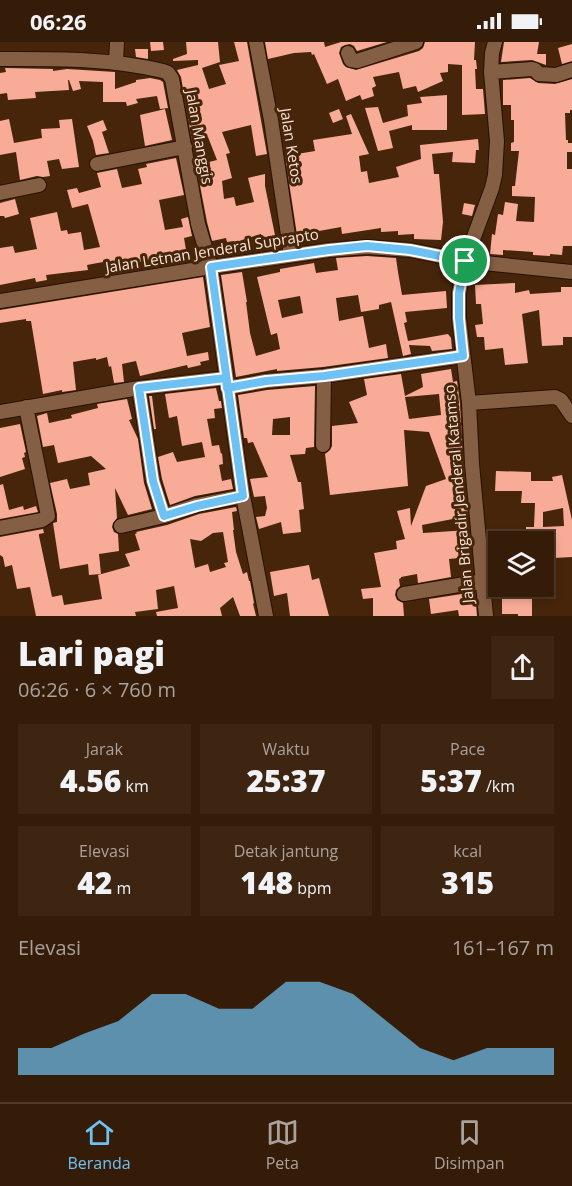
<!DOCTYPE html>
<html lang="id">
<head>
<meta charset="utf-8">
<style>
	:root { --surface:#351c08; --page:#3d2512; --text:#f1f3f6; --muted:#aaa19c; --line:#4f3a29; --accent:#6ec2f3 }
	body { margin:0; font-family:"Open Sans",sans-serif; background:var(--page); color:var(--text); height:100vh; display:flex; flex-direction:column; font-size:22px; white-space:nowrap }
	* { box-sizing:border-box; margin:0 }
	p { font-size:20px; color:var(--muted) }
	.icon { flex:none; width:33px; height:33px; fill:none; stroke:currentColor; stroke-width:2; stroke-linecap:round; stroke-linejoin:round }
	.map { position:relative; height:574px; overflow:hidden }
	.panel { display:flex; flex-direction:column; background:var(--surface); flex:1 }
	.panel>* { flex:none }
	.controls { position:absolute; left:488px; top:489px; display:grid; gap:12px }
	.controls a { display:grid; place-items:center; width:66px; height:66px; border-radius:0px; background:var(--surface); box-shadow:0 3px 9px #0003,0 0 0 2px var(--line); font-size:30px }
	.pin { position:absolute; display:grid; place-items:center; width:51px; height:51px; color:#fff; margin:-26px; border:3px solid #fff; border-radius:50%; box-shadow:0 2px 6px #0007 }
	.round { display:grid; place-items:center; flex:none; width:63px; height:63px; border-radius:0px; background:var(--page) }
	.overview { display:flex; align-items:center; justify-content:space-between; height:102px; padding:0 18px }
	h1 { font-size:33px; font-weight:800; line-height:45px }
	.figures { display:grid; grid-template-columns:repeat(3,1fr); gap:9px; height:102px; padding:6px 18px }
	.figures div { display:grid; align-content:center; border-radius:0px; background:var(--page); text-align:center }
	.figures b { font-size:30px; font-weight:800 }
	.figures small { font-size:16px; font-weight:400 }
	.figures p { font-size:16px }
	.chart { height:168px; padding:12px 18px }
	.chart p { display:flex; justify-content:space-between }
	.chart svg { width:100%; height:108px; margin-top:6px; fill:var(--accent); opacity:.7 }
	.status { display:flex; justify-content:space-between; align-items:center; height:42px; padding:0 30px; background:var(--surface); direction:ltr }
	.status svg { height:16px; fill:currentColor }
	.dock { display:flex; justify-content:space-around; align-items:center; height:84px; border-top:2px solid var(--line); background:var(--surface); font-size:16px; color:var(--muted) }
	.dock a { display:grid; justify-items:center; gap:3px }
	.dock .current { color:var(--accent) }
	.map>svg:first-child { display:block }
	.building { fill:#f8ac97; fill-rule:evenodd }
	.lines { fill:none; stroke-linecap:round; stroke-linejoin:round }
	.minor-casing { stroke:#281000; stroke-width:16 }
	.minor { stroke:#855f44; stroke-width:14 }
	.route-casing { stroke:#fff; stroke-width:12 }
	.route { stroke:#6ec2f3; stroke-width:8 }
	.labels { text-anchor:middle; stroke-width:6; stroke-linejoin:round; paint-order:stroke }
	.street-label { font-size:15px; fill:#f8e2d3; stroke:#47250a }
</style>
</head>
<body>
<div class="status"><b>06:26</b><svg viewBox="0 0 49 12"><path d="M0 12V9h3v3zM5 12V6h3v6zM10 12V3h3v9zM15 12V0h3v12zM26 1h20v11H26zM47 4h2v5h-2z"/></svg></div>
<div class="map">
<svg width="572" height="574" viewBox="0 0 572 574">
	<rect width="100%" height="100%" fill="#47250a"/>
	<!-- building -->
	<path class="building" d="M150 0H163L164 8 151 9Z
		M186 0H218L220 20 202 26 209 47 226 42 219 23 239 19 234 0H247L267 112 256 114 251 83 222 90 230 111 226 112 232 136 222 139 224 157 234 155 236 164 254 160 248 136 265 132V144L276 198 263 199 261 192 242 198 243 203 236 204 234 199 227 200 226 196 212 199 207 180 198 133 206 131 205 121 217 118 208 95 192 99 181 35 177 28 198 23V18L173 19V17L187 12Z
		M265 0H324L325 5 341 0H387L357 9 354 4 350 2 345 3 341 5 339 11 343 22 346 25 356 28 419 9 423 6 425 0H475L474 18H476L477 27H475L476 47H483L485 72 462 73V23L448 22V30L440 31 443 39 418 50 416 44 403 47 399 30 373 35 376 44 372 46 374 54 362 58 360 53 346 59 338 37 327 42 314 12 312 13 311 10 294 11 268 17Z
		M504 0H539L537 12H546V23L532 18 501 20Z
		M572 2V19L562 22 558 6Z
		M135 7H148V17L136 15Z
		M5 26 53 27V29L67 27 115 30V47L136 40V38L150 36 160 38 163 40 168 66 160 67 157 54 136 57 138 61 127 64 126 60H103V40L79 39 81 47 73 49 69 38H68L69 48 35 50 36 56 8 58 7 51 0 52V31L6 30Z
		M530 36 538 41 555 42 572 37V68H570V71H565L566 98H568V101H572V110H567V127H572V204H563L562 213 550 212V214L533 213V210L503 208V213L490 212 492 192 495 193 498 172 503 173 505 160 518 162 516 179 534 180 535 155 512 154V144H515L519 109H511V101L514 100V78H511V63H503V38Z
		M447 53V88H412V83L389 89 393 106 378 109 365 66 378 65 383 81 408 74 407 63 422 61 420 55Z
		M165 67 172 98 145 104 140 73Z
		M339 67 343 77 333 81 329 71Z
		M351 72 369 112 359 114 361 130 367 129 369 141 399 135 396 125 421 117 420 103 478 97 479 108H476L475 121 452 120 453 110 432 112 434 132H439L443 180 441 198 414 197V192L398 193V189L381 190V186L342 192 341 185 297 193 285 114 315 109 313 98 352 92 346 74Z
		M9 77 14 101 42 96 41 87 60 86 59 78 72 77 79 125 62 127 59 117 47 119 50 134 43 135 37 134 20 138 16 110 0 113V79Z
		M103 78 107 88 102 90 109 111 96 113 93 99 87 84Z
		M176 116 184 153 159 158 165 188 183 185 181 177 188 175 192 194 184 196 186 208 151 214 152 217 127 223 126 218 104 223 103 220 87 223 88 228 46 233 47 238 36 240 35 236 0 243V206L13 204 15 211 37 207 30 176 57 170 61 189 67 188 68 192 81 190 84 208 100 205 88 162 72 166 67 148 77 146 79 151 101 145 97 131 117 127 122 146 142 142 138 127 147 125 146 122Z
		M15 157 19 172 5 176 4 174H0V161Z
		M464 161 475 163 472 174 462 172Z
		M367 214 396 216 398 230 402 253 446 249 447 266 405 270 407 280 404 281 408 299 448 292 451 296 452 307 432 309 430 304 409 303 411 312 403 314 391 260 379 263V267L361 270 358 253 336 256 339 279 363 274 369 306 386 302 388 316 323 325 277 329V327L236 335 221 233 242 230 247 260H246L250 291 256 314 280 307 277 291 271 293 257 235 280 230V227L314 221 316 231 338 228 336 216ZM300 254 303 271 282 276 278 258Z
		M203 235 210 285 182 291 187 314 208 310 209 318 200 320 201 323 188 326 187 323 140 334 136 319 122 322 124 340 114 341 111 324 109 325 107 315 96 318V316L73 320 76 348 62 350V348L43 352 31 279H26V277L0 281V268Z
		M515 241V251L529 248 530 252 561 250V245H572V295H563V303L542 304 539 268 522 272 528 321 505 323 503 306 485 308 484 295H477L475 283 483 282 481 262H476L475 243Z
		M451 327 453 340 457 339 460 362 463 422 468 474 422 483 423 491 469 488 470 500H468L469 515 449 517 451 535 418 541 417 532 401 535V536L399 537 400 544 396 548 395 553 397 558 403 561 404 574H373V556L363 557 361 547 381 545 374 511 397 507 396 499 405 497 397 469 410 466 411 484 426 444 446 437 429 390 404 388 408 444 330 453 325 412 330 408 332 404V384L358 381 349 360 367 353 364 337 401 332 405 354 423 345 421 332ZM439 352 441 373 409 377 405 355Z
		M315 344 314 405 306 406 305 412 290 413 298 440H301L304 467 299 468 301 490 283 492 281 480 259 487 256 475 265 474 267 466 265 454 254 455 250 437 268 435 253 400 248 401 247 396H244L238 353 267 348ZM290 375V393H272L273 377Z
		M216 346 219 359H221L222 366 214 367 215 376 207 377 212 404 219 403 221 412 222 411 223 422 219 423 222 439 231 437 233 447 195 454 170 463 162 437 158 415 173 410 177 420 205 415 202 400 182 404 177 374 169 376 165 352Z
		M149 354H152L156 387H154Z
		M127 357 132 377 129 378 138 397 144 441 152 467 128 473 115 446 117 476 113 481 112 485 114 490 118 492 119 509 99 512 101 532 89 533 88 522 60 527 53 481 57 480V472L50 441 67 437 70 447 90 443 88 431 106 427 91 414 58 421 54 403 43 405 37 374 47 371 49 381 72 376 71 373 98 366 97 362Z
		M20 382 26 410 24 411 25 415 22 416 25 427 0 435V386Z
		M496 429 531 430V439H553L552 435 562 433 572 478V515L554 516 553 501 510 500 509 491 526 490V485H534L535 461H521L522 449H495ZM563 466 564 484 543 485V470Z
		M3 442 9 468 23 464 24 468 36 464 38 470 0 477V443Z
		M236 465 237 469 232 470 234 488H233L236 510 243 532 247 530 249 539H250L254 561 253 562 256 574H240L233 555 220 566 222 574H157L156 570 178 566 174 544 156 548 158 567 135 570 136 574H36L30 545 17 547 12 523 5 525 3 515 0 513V495L43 487 44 491 39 492V494L52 555 62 553 64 563 102 557 98 533 130 524 125 512 140 508 135 492 137 491 136 490 167 483 199 472ZM223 490 228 520 224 521 226 525 210 530 208 522 195 526 190 497 201 499 213 491Z
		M309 523 312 538 319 536 329 574H290L287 551 274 554 270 530Z
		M502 548H532V574H518V572H502Z
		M475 550 477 574H459L458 568 431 572 429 557Z"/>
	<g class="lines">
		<!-- minor casing -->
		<g class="minor-casing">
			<path id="minor" d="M256 0 271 78 291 213
				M348 11 351 18 357 19 416 0
				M0 17C54 17 110 16 163 29L168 31 172 37 198 182 211 225 243 454 266 574
				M116 21 117 0
				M491 30 532 27 535 28 539 32 556 33 572 28
				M97 122 185 105
				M0 151 39 143
				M0 259 211 225 329 208 367 205 410 208 465 219 572 230
				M139 346 153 439 164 474
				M227 346 266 339 324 334 463 314
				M469 361 555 355 561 358 572 374
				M0 370 139 346 226 336
				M323 403 324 334
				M121 484 164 474 197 463 243 454
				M0 486 42 478 48 474 26 365
				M404 552 483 539
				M486 574 472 422 469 361 459 276V251L465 219 492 146 495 133 497 99 491 30 492 11 495 0"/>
		</g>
		<!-- minor -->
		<use href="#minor" class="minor"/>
	</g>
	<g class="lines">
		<!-- route casing -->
		<g class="route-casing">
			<path id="route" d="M465 219 459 251V276L463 314 324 334 266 339 227 346 226 336 139 346 153 439 164 474 197 464 243 454 211 225 329 208 367 204 410 208 465 219"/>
		</g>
		<!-- route -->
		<use href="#route" class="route"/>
	</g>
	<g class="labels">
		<!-- street labels -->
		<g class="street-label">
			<text transform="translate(199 95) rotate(80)" y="5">Jalan Manggis</text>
			<text transform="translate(291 104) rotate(81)" y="5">Jalan Ketos</text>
			<text transform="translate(212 209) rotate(-9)" y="5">Jalan Letnan Jenderal Suprapto</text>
			<text transform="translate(459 452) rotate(-95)" y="5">Jalan Brigadir Jenderal Katamso</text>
		</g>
	</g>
</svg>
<div class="controls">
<a><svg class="icon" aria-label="layers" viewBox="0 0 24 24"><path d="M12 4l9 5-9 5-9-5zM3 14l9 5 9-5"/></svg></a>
</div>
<div class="pin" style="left:465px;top:219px;background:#1e9e55"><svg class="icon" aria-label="arrive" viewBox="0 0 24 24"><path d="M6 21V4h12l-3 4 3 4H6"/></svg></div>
</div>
<section class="panel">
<div class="overview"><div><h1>Lari pagi</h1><p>06:26 · 6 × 760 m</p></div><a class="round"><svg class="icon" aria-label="share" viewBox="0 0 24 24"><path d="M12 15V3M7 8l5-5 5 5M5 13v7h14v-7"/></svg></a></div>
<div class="figures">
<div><p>Jarak</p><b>4.56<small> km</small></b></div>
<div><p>Waktu</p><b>25:37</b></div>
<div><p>Pace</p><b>5:37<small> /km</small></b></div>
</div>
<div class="figures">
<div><p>Elevasi</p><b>42<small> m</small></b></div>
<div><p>Detak jantung</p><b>148<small> bpm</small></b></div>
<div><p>kcal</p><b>315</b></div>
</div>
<div class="chart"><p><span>Elevasi</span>161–167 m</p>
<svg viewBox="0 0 160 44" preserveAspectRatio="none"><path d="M0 44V33L10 33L20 27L30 22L40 11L50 11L60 17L70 17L80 6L90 6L100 11L110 22L120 33L130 38L140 33L150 33L160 33V44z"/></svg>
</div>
</section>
<nav class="dock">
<a class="current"><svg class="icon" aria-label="home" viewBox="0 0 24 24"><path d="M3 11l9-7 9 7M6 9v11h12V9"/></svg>Beranda</a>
<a><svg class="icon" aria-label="map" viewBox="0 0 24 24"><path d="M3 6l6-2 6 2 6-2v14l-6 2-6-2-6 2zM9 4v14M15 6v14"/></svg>Peta</a>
<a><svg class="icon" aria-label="saved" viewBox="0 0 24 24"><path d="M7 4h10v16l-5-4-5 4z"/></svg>Disimpan</a>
</nav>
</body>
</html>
